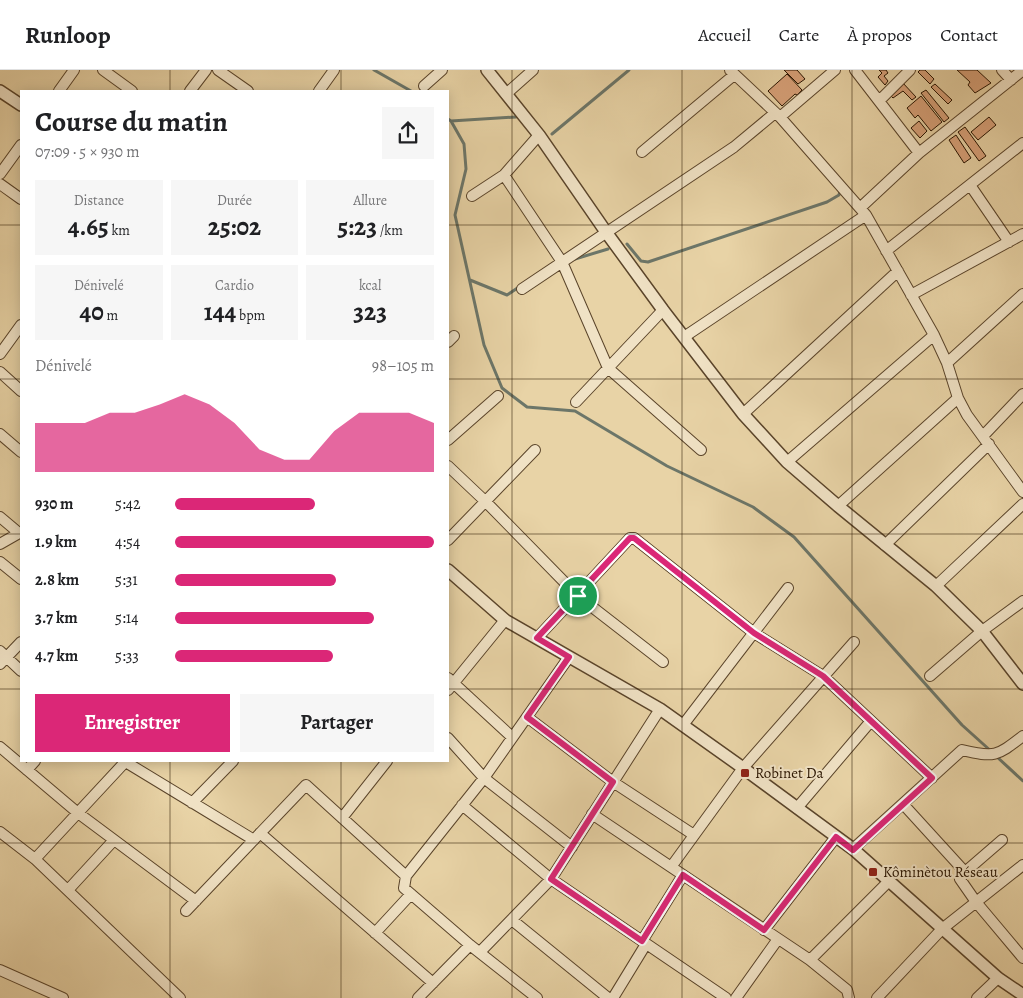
<!DOCTYPE html>
<html lang="fr">
<head>
<meta charset="utf-8">
<style>
	:root { --surface:#fff; --page:#f6f6f6; --text:#202124; --muted:#757577; --line:#e0e0e0; --accent:#db2777 }
	body { margin:0; font-family:Alegreya,serif; background:var(--page); color:var(--text); height:100vh; display:flex; flex-direction:column; font-size:19px; white-space:nowrap }
	* { box-sizing:border-box; margin:0 }
	p { font-size:16px; color:var(--muted) }
	.icon { flex:none; width:28px; height:28px; fill:none; stroke:currentColor; stroke-width:2; stroke-linecap:round; stroke-linejoin:round }
	.map { position:relative; flex:1; overflow:hidden }
	.details { position:absolute; left:20px; top:20px; width:429px; height:672px; display:flex; flex-direction:column; background:var(--surface); border-radius:0px; box-shadow:0 2px 12px #0003 }
	.details>* { flex:none }
	.pin { position:absolute; display:grid; place-items:center; width:42px; height:42px; color:#fff; margin:-21px; border:2px solid #fff; border-radius:50%; box-shadow:0 1px 5px #0007 }
	.round { display:grid; place-items:center; flex:none; width:52px; height:52px; border-radius:0px; background:var(--page) }
	.summary { display:flex; align-items:center; justify-content:space-between; height:85px; padding:0 15px }
	h1 { font-size:28px; font-weight:700; line-height:38px }
	.metrics { display:grid; grid-template-columns:repeat(3,1fr); gap:8px; height:85px; padding:5px 15px }
	.metrics div { display:grid; align-content:center; border-radius:0px; background:var(--page); text-align:center }
	.metrics b { font-size:25px; font-weight:700 }
	.metrics small { font-size:14px; font-weight:400 }
	.metrics p { font-size:14px }
	.chart { height:140px; padding:10px 15px }
	.chart p { display:flex; justify-content:space-between }
	.chart svg { width:100%; height:90px; margin-top:5px; fill:var(--accent); opacity:.7 }
	.cta { display:flex; gap:10px; margin-top:auto; padding:10px 15px }
	.cta a { flex:1; height:58px; border-radius:0px; background:var(--accent); color:#fff; font-size:20px; font-weight:700; line-height:58px; text-align:center }
	.cta a+a { background:var(--page); color:var(--text) }
	ul { padding:0 15px; list-style:none; font-size:16px }
	li { display:grid; grid-template-columns:80px 60px 1fr; align-items:center; height:38px }
	li i { height:12px; border-radius:6px; background:var(--accent) }
	header { display:flex; align-items:center; gap:30px; box-sizing:border-box; height:70px; padding:0 25px; background:var(--surface); border-bottom:1px solid var(--line) }
	header strong { font-size:24px }
	nav { display:flex; gap:28px; margin-inline-start:auto; font-size:18px }
	.map>svg:first-child { display:block }
	.lines { fill:none; stroke-linecap:round; stroke-linejoin:round }
	.stream { stroke:#6c7669; stroke-width:3 }
	.building { fill:#d8a27a; stroke:#2a1501 }
	.minor-casing { stroke:#5a442a; stroke-width:12 }
	.tertiary-casing { stroke:#5a442a; stroke-width:14 }
	.minor { stroke:#f0e2c5; stroke-width:10 }
	.tertiary { stroke:#f0e2c5; stroke-width:11 }
	.route-casing { stroke:#fff; stroke-width:10 }
	.route { stroke:#db2777; stroke-width:6 }
	.grid { fill:none; stroke:#2a1501; stroke-width:1; stroke-opacity:0.55 }
	.poi-dot { fill:#8f2418; stroke:#f0e2c5; stroke-width:2 }
	.labels { text-anchor:middle; stroke-width:4; stroke-linejoin:round; paint-order:stroke }
	.poi-label { font-size:15px; fill:#2a1501; stroke:#f0e2c5; text-anchor:start }
</style>
</head>
<body>
<header>
<strong>Runloop</strong>
<nav><a>Accueil</a><a>Carte</a><a>À propos</a><a>Contact</a></nav>
</header>
<div class="map">
<svg width="1023" height="928" viewBox="0 0 1023 928">
	<rect width="100%" height="100%" fill="#e8d3a6"/>
	<filter id="stains"><feTurbulence type="fractalNoise" baseFrequency=".004" numOctaves="4"/><feColorMatrix values="0 0 0 0 .2 0 0 0 0 .09 0 0 0 0 .02 0 0 0 .5 -.17"/></filter>
	<radialGradient id="worn" r=".72"><stop offset=".6" stop-color="#630" stop-opacity="0"/><stop offset="1" stop-color="#630" stop-opacity=".3"/></radialGradient>
	<g class="lines">
		<!-- stream -->
		<path class="stream" d="M374 0 411 21
			M448 49 451 51 464 74 466 99 455 145 484 275 502 318 527 337 575 341 667 396 753 437 794 467 962 655 992 682
			M451 51 516 47
			M552 64 629 0
			M627 174 641 191 648 192 827 132 839 125 840 120
			M575 189 608 179
			M470 210 507 225 519 217
			M996 686 1023 711"/>
	</g>
	<!-- building -->
	<path class="building" d="M784 0H797L805 9 798 14Z
		M879 0H886L888 3 884 6 888 11 885 15 878 7 882 3Z
		M920 0H925L934 9 930 14 918 2Z
		M957 0H977L991 13 975 23 968 15 970 12Z
		M787 4 802 20 797 25 795 24 782 36 768 21Z
		M902 12 916 27 912 30 903 21 893 28 889 24Z
		M935 14 952 30 948 34 931 17Z
		M926 20 949 48 944 52 921 23Z
		M921 26 942 52 931 61 918 45 915 48 907 38Z
		M989 47 996 55 978 70 971 62Z
		M919 51 927 61 920 68 911 58Z
		M965 57 986 86 979 91 958 62Z
		M956 65 971 88 964 93 949 70Z"/>
	<g class="lines">
		<!-- minor casing -->
		<g class="minor-casing">
			<path id="minor" d="M103 0 132 21
				M218 0 248 21
				M730 0 780 47 866 145 934 265 947 293 958 328 967 345 1023 422
				M855 0 919 83
				M1002 0 1011 10
				M424 16 442 0
				M59 21 74 0
				M190 21 206 0
				M319 21 334 0
				M506 24 533 0
				M879 31 910 0
				M780 47 835 0
				M642 82 734 5
				M0 104 21 75
				M504 105 562 192 608 298 701 380
				M0 114 21 129
				M970 115 1009 172
				M472 126 504 105 539 65
				M860 138 919 83 1023 0
				M886 181 1023 73
				M522 219 734 77 775 43
				M911 225 1023 164
				M684 267 866 145
				M448 272 454 266
				M0 284 21 255
				M947 293 1023 224
				M0 302 21 321
				M576 332 663 240
				M743 344 898 201
				M0 364 21 382
				M983 366 1023 324
				M448 370 498 326
				M787 392 934 265
				M448 396 485 431 578 526 663 592
				M838 436 958 328
				M0 447 19 463
				M448 470 535 380
				M0 474 21 462
				M885 475 989 374
				M0 492 21 509
				M936 516 1023 434
				M537 568 630 468H634L754 563 823 606 932 708
				M0 581 21 601
				M0 594 21 572
				M930 606 982 561 1023 531
				M448 608 512 667
				M448 620 505 550
				M527 647 613 712 694 765
				M683 655 788 518
				M448 668 484 708 572 777
				M0 677 78 743 196 831
				M124 691 254 770
				M27 700 35 691
				M192 733 233 691
				M903 734 965 802
				M462 735 551 809 726 928
				M797 738 871 651
				M592 744 810 890 847 920 849 928
				M342 748 387 691
				M0 762 35 789 180 928
				M260 763 433 913
				M1002 770 965 802 960 809 976 832 1023 888
				M853 779 962 680C995 688 997 686 1023 666
				M35 789 126 691
				M671 797 743 698 854 572
				M68 820 114 770
				M186 841 306 715 406 806
				M512 850 608 928
				M764 860 836 767
				M375 863 411 824
				M642 871 683 805
				M480 882 551 809 660 639
				M810 890 889 811
				M0 900 63 928
				M418 928 470 875
				M537 928 470 875 404 818 406 806 484 708 569 587
				M613 928 646 874
				M736 928 778 869
				M877 928 942 859 1023 795
				M977 928 998 908"/>
		</g>
		<!-- tertiary casing -->
		<g class="tertiary-casing">
			<path id="tertiary" d="M487 0 539 65 606 162 663 240 743 344 787 392 838 436 936 516 982 561 1023 614
				M0 21 21 35
				M448 500 505 550 660 639 743 698 853 779 998 908 1023 925"/>
		</g>
		<!-- minor -->
		<use href="#minor" class="minor"/>
		<!-- tertiary -->
		<use href="#tertiary" class="tertiary"/>
	</g>
	<g class="lines">
		<!-- route casing -->
		<g class="route-casing">
			<path id="route" d="M630 468H634L754 563 823 606 932 708 853 780 836 767 764 860 683 805 642 871 551 809 613 712 527 647 569 587 537 568Z"/>
		</g>
		<!-- route -->
		<use href="#route" class="route"/>
	</g>
	<!-- grid -->
	<path class="grid" d="M170 0V21M341 0V21M512 0V928M682 0V928M852 0V928M0 155H21M448 155H1023M0 309H21M448 309H1023M0 464H21M448 464H1023M0 619H21M448 619H1023M170 691V928M341 691V928M0 773H1023"/>
	<!-- markers -->
	<g class="poi-dot">
		<rect x="740" y="698" width="10" height="10" rx="2.5"/>
		<rect x="868" y="797" width="10" height="10" rx="2.5"/>
	</g>
	<g class="labels">
		<!-- poi labels -->
		<g class="poi-label">
			<text x="755" y="708">Robinet Da</text>
			<text x="883" y="807">Kôminètou Réseau</text>
		</g>
	</g>
	<rect width="100%" height="100%" filter="url(#stains)"/>
	<rect width="100%" height="100%" fill="url(#worn)"/>
</svg>
<div class="pin" style="left:578px;top:526px;background:#1e9e55"><svg class="icon" aria-label="arrive" viewBox="0 0 24 24"><path d="M6 21V4h12l-3 4 3 4H6"/></svg></div>
<section class="details">
<div class="summary"><div><h1>Course du matin</h1><p>07:09 · 5 × 930 m</p></div><a class="round"><svg class="icon" aria-label="share" viewBox="0 0 24 24"><path d="M12 15V3M7 8l5-5 5 5M5 13v7h14v-7"/></svg></a></div>
<div class="metrics">
<div><p>Distance</p><b>4.65<small> km</small></b></div>
<div><p>Durée</p><b>25:02</b></div>
<div><p>Allure</p><b>5:23<small> /km</small></b></div>
</div>
<div class="metrics">
<div><p>Dénivelé</p><b>40<small> m</small></b></div>
<div><p>Cardio</p><b>144<small> bpm</small></b></div>
<div><p>kcal</p><b>323</b></div>
</div>
<div class="chart"><p><span>Dénivelé</span>98–105 m</p>
<svg viewBox="0 0 160 44" preserveAspectRatio="none"><path d="M0 44V20L10 20L20 20L30 15L40 15L50 11L60 6L70 11L80 20L90 33L100 38L110 38L120 24L130 15L140 15L150 15L160 20V44z"/></svg>
</div>
<ul>
<li><b>930 m</b>5:42<i style="width:54%"></i></li>
<li><b>1.9 km</b>4:54<i style="width:100%"></i></li>
<li><b>2.8 km</b>5:31<i style="width:62%"></i></li>
<li><b>3.7 km</b>5:14<i style="width:77%"></i></li>
<li><b>4.7 km</b>5:33<i style="width:61%"></i></li>
</ul>
<div class="cta"><a>Enregistrer</a><a>Partager</a></div>
</section>
</div>
</body>
</html>
